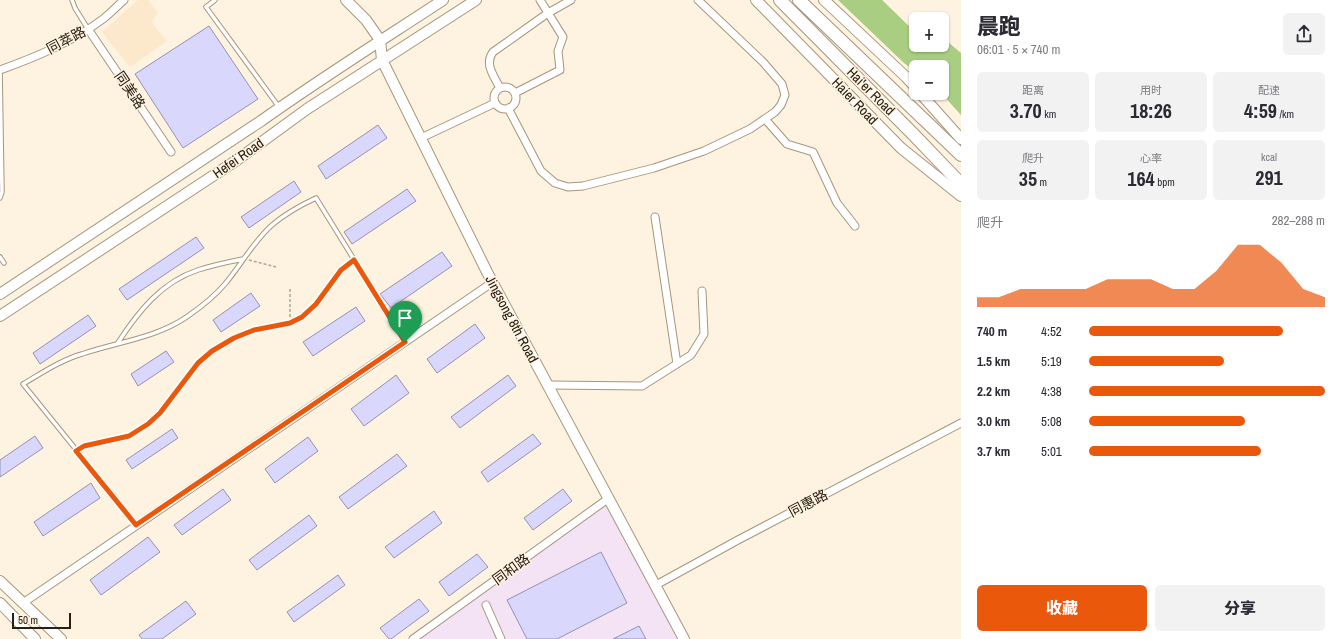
<!DOCTYPE html>
<html lang="zh">
<head>
<meta charset="utf-8">
<style>
	:root { --surface:#fff; --page:#f2f2f3; --text:#2b2b33; --muted:#7c7c81; --accent:#ea580c }
	body { margin:0; font-family:"Archivo Narrow","Noto Sans SC",sans-serif; background:var(--page); color:var(--text); height:100vh; display:flex; flex-direction:column; font-size:15px; white-space:nowrap }
	* { box-sizing:border-box; margin:0 }
	p { font-size:13px; color:var(--muted) }
	.icon { flex:none; width:22px; height:22px; fill:none; stroke:currentColor; stroke-width:2; stroke-linecap:round; stroke-linejoin:round }
	.map { position:relative; flex:1; overflow:hidden }
	.panel { display:flex; flex-direction:column; background:var(--surface); width:380px }
	.panel>* { flex:none }
	.controls { position:absolute; left:909px; top:12px; display:grid; gap:8px }
	.controls a { display:grid; place-items:center; width:40px; height:40px; border-radius:6px; background:var(--surface); box-shadow:0 1px 3px #0004; font-size:20px }
	.scale { position:absolute; left:12px; bottom:10px; width:59px; box-sizing:border-box; padding-left:4px; border:2px solid #272015; border-top:0; font-size:11px; line-height:14px; white-space:nowrap; color:#272015; -webkit-text-stroke:3px #fef2e0; paint-order:stroke }
	.pin { position:absolute; display:grid; place-items:center; width:34px; height:34px; color:#fff; margin:-41px -17px; border-radius:50% 50% 50% 0; rotate:-45deg; box-shadow:0 0 4px #0007 }
	.pin .icon { rotate:45deg }
	.round { display:grid; place-items:center; flex:none; width:42px; height:42px; border-radius:6px; background:var(--page) }
	.overview { display:flex; align-items:center; justify-content:space-between; height:68px; padding:0 16px }
	h1 { font-size:22px; font-weight:800; line-height:30px }
	.figures { display:grid; grid-template-columns:repeat(3,1fr); gap:6px; height:68px; padding:4px 16px }
	.figures div { display:grid; align-content:center; border-radius:6px; background:var(--page); text-align:center }
	.figures b { font-size:20px; font-weight:800 }
	.figures small { font-size:11px; font-weight:400 }
	.figures p { font-size:11px }
	.chart { height:112px; padding:8px 16px }
	.chart p { display:flex; justify-content:space-between }
	.chart svg { width:100%; height:72px; margin-top:4px; fill:var(--accent); opacity:.7 }
	.action { display:flex; gap:8px; margin-top:auto; padding:8px 16px }
	.action a { flex:1; height:46px; border-radius:6px; background:var(--accent); color:#fff; font-size:16px; font-weight:800; line-height:46px; text-align:center }
	.action a+a { background:var(--page); color:var(--text) }
	ul { padding:0 16px; list-style:none; font-size:13px }
	li { display:grid; grid-template-columns:64px 48px 1fr; align-items:center; height:30px }
	li i { height:10px; border-radius:5px; background:var(--accent) }
	main { display:flex; flex:1; min-height:0 }
	.map>svg:first-child { display:block }
	.commercial { fill:#f4e3f5 }
	.built { fill:#fce8cb }
	.green { fill:#a9ce82 }
	.building { fill:#d9d7fc; stroke:#9492b1 }
	.lines { fill:none; stroke-linecap:round; stroke-linejoin:round }
	.lane-casing { stroke:#a8957a; stroke-width:5.5 }
	.street-casing { stroke:#a8957a; stroke-width:9 }
	.secondary-casing { stroke:#a8957a; stroke-width:12 }
	.primary-casing { stroke:#a8957a; stroke-width:14 }
	.path { stroke:#b1a697; stroke-width:1.5; stroke-dasharray:3 2; stroke-linecap:butt }
	.lane { stroke:#fff; stroke-width:3.5 }
	.street { stroke:#fff; stroke-width:7 }
	.secondary { stroke:#fff; stroke-width:10 }
	.primary { stroke:#fff; stroke-width:12 }
	.route-casing { stroke:#fff; stroke-width:8 }
	.route { stroke:#ea580c; stroke-width:5 }
	.labels { text-anchor:middle; stroke-width:3; stroke-linejoin:round; paint-order:stroke }
	.street-label { font-size:14px; fill:#272015; stroke:#fef2e0 }
</style>
</head>
<body>
<main>
<div class="map">
<svg width="961" height="639" viewBox="0 0 961 639">
	<rect width="100%" height="100%" fill="#fef2e0"/>
	<!-- commercial -->
	<path class="commercial" d="M609 498 677 639H413Z"/>
	<!-- built -->
	<path class="built" d="M138 0H148L158 13 151 22 167 41 130 67 102 32Z"/>
	<!-- green -->
	<path class="green" d="M838 0H882L912 29 916 26V45H942V37L961 53V115L941 93 942 67H916V72L904 63Z"/>
	<!-- building -->
	<path class="building" d="M209 26 258 99 183 148 135 74Z
		M378 125 387 138 326 179 318 166Z
		M294 181 301 192 249 228 241 217Z
		M407 189 416 201 352 244 344 232Z
		M196 237 204 248 127 300 119 289Z
		M442 252 452 266 391 308 380 294Z
		M251 293 260 306 221 332 213 320Z
		M356 307 365 321 313 356 303 342Z
		M88 315 96 326 40 364 33 353Z
		M475 324 485 338 437 373 427 359Z
		M166 351 174 362 138 386 131 374Z
		M396 375 409 393 364 426 351 409Z
		M508 375 516 386 460 428 451 417Z
		M172 429 178 438 132 469 126 460Z
		M533 434 541 444 488 482 481 472Z
		M35 436 43 448 0 477V460Z
		M308 437 318 451 275 483 265 469Z
		M397 454 407 466 348 509 339 497Z
		M91 483 100 498 43 536 34 522Z
		M223 489 231 500 182 535 174 525Z
		M563 489 572 501 533 530 524 518Z
		M434 511 442 523 394 558 385 547Z
		M309 515 317 526 257 570 249 560Z
		M148 537 160 552 101 595 90 580Z
		M601 552 627 603 557 639H527L507 600Z
		M477 554 488 567 449 596 439 582Z
		M338 575 345 585 294 622 287 612Z
		M419 599 429 611 391 639H389L380 628Z
		M186 601 196 614 162 639H142L139 635Z
		M639 626 646 639H613Z"/>
	<g class="lines">
		<!-- lane casing -->
		<g class="lane-casing">
			<path id="lane" d="M72 0 75 8 88 29
				M215 0 206 7 279 107
				M0 198 2 192 0 69
				M0 257 4 263
				M117 344C138 312 161 282 198 270 213 265 228 262 243 259
				M76 451 84 446 129 436 148 424 160 413 198 363 212 351 234 338 254 330 290 323 302 317 316 304 341 270 355 260
				M137 525 23 384C42 373 61 360 82 354 117 342 157 338 188 316 201 307 214 297 225 284 241 265 253 242 272 225 285 214 301 205 316 198L405 342"/>
		</g>
		<!-- street casing -->
		<g class="street-casing">
			<path id="street" d="M88 29 171 152
				M0 70C36 57 72 42 103 19 111 13 117 6 124 0
				M494 98a11 11 0 1 1 22 0a11 11 0 1 1-22 0Z
				M500 88C494 76 484 64 493 52L548 13 571 0
				M515 93 560 70 558 51 563 37 540 0
				M508 108 541 171 555 183 568 187 583 186 654 168 704 151 750 129 775 112 781 105 785 95 782 84 763 62 698 0
				M765 119 787 144 813 152 837 203 855 226
				M421 138 495 103
				M655 217 677 364
				M548 385 642 386 691 355 704 334 702 291
				M656 585 738 540 961 423
				M23 603 493 282
				M486 605 501 639
				M413 639 609 498"/>
		</g>
		<!-- secondary casing -->
		<g class="secondary-casing">
			<path id="secondary" d="M346 0 366 20 380 40 382 60 487 272 684 639
				M756 0 901 148 961 196
				M824 0 906 77 916 88
				M920 93 961 139
				M0 294 261 121C320 79 382 40 443 0
				M0 316 237 160 307 109 476 0
				M0 581 61 639
				M0 603 35 639"/>
		</g>
		<!-- primary casing -->
		<g class="primary-casing">
			<path id="primary" d="M780 0 914 135 961 184
				M799 0 961 155"/>
		</g>
		<!-- path -->
		<path class="path" d="M249 260 276 267
			M290 289V318"/>
		<!-- lane -->
		<use href="#lane" class="lane"/>
		<!-- street -->
		<use href="#street" class="street"/>
		<!-- secondary -->
		<use href="#secondary" class="secondary"/>
		<!-- primary -->
		<use href="#primary" class="primary"/>
	</g>
	<g class="lines">
		<!-- route casing -->
		<g class="route-casing">
			<path id="route" d="M354 260 405 342 136 525 76 451 84 446 129 436 148 424 160 413 198 363 212 351 234 338 254 330 290 323 302 317 316 304 341 270Z"/>
		</g>
		<!-- route -->
		<use href="#route" class="route"/>
	</g>
	<g class="labels">
		<!-- street labels -->
		<g class="street-label">
			<text transform="translate(66 40) rotate(-28)" y="5">同萃路</text>
			<text transform="translate(130 90) rotate(56)" y="5">同美路</text>
			<text transform="translate(871 91) rotate(45)" y="5">Hai'er Road</text>
			<text transform="translate(855 101) rotate(46)" y="5">Haier Road</text>
			<text transform="translate(238 158) rotate(-35)" y="5">Hefei Road</text>
			<text transform="translate(512 319) rotate(62)" y="5">Jingsong 8th Road</text>
			<text transform="translate(808 503) rotate(-28)" y="5">同惠路</text>
			<text transform="translate(511 569) rotate(-36)" y="5">同和路</text>
		</g>
	</g>
</svg>
<div class="controls">
<a>+</a>
<a>−</a>
</div>
<div class="scale">50 m</div>
<div class="pin" style="left:405px;top:342px;background:#1e9e55"><svg class="icon" aria-label="arrive" viewBox="0 0 24 24"><path d="M6 21V4h12l-3 4 3 4H6"/></svg></div>
</div>
<section class="panel">
<div class="overview"><div><h1>晨跑</h1><p>06:01 · 5 × 740 m</p></div><a class="round"><svg class="icon" aria-label="share" viewBox="0 0 24 24"><path d="M12 15V3M7 8l5-5 5 5M5 13v7h14v-7"/></svg></a></div>
<div class="figures">
<div><p>距离</p><b>3.70<small> km</small></b></div>
<div><p>用时</p><b>18:26</b></div>
<div><p>配速</p><b>4:59<small> /km</small></b></div>
</div>
<div class="figures">
<div><p>爬升</p><b>35<small> m</small></b></div>
<div><p>心率</p><b>164<small> bpm</small></b></div>
<div><p>kcal</p><b>291</b></div>
</div>
<div class="chart"><p><span>爬升</span>282–288 m</p>
<svg viewBox="0 0 160 44" preserveAspectRatio="none"><path d="M0 44V38L10 38L20 33L30 33L40 33L50 33L60 27L70 27L80 27L90 33L100 33L110 22L120 6L130 6L140 17L150 33L160 38V44z"/></svg>
</div>
<ul>
<li><b>740 m</b>4:52<i style="width:82%"></i></li>
<li><b>1.5 km</b>5:19<i style="width:57%"></i></li>
<li><b>2.2 km</b>4:38<i style="width:100%"></i></li>
<li><b>3.0 km</b>5:08<i style="width:66%"></i></li>
<li><b>3.7 km</b>5:01<i style="width:73%"></i></li>
</ul>
<div class="action"><a>收藏</a><a>分享</a></div>
</section>
</main>
</body>
</html>
